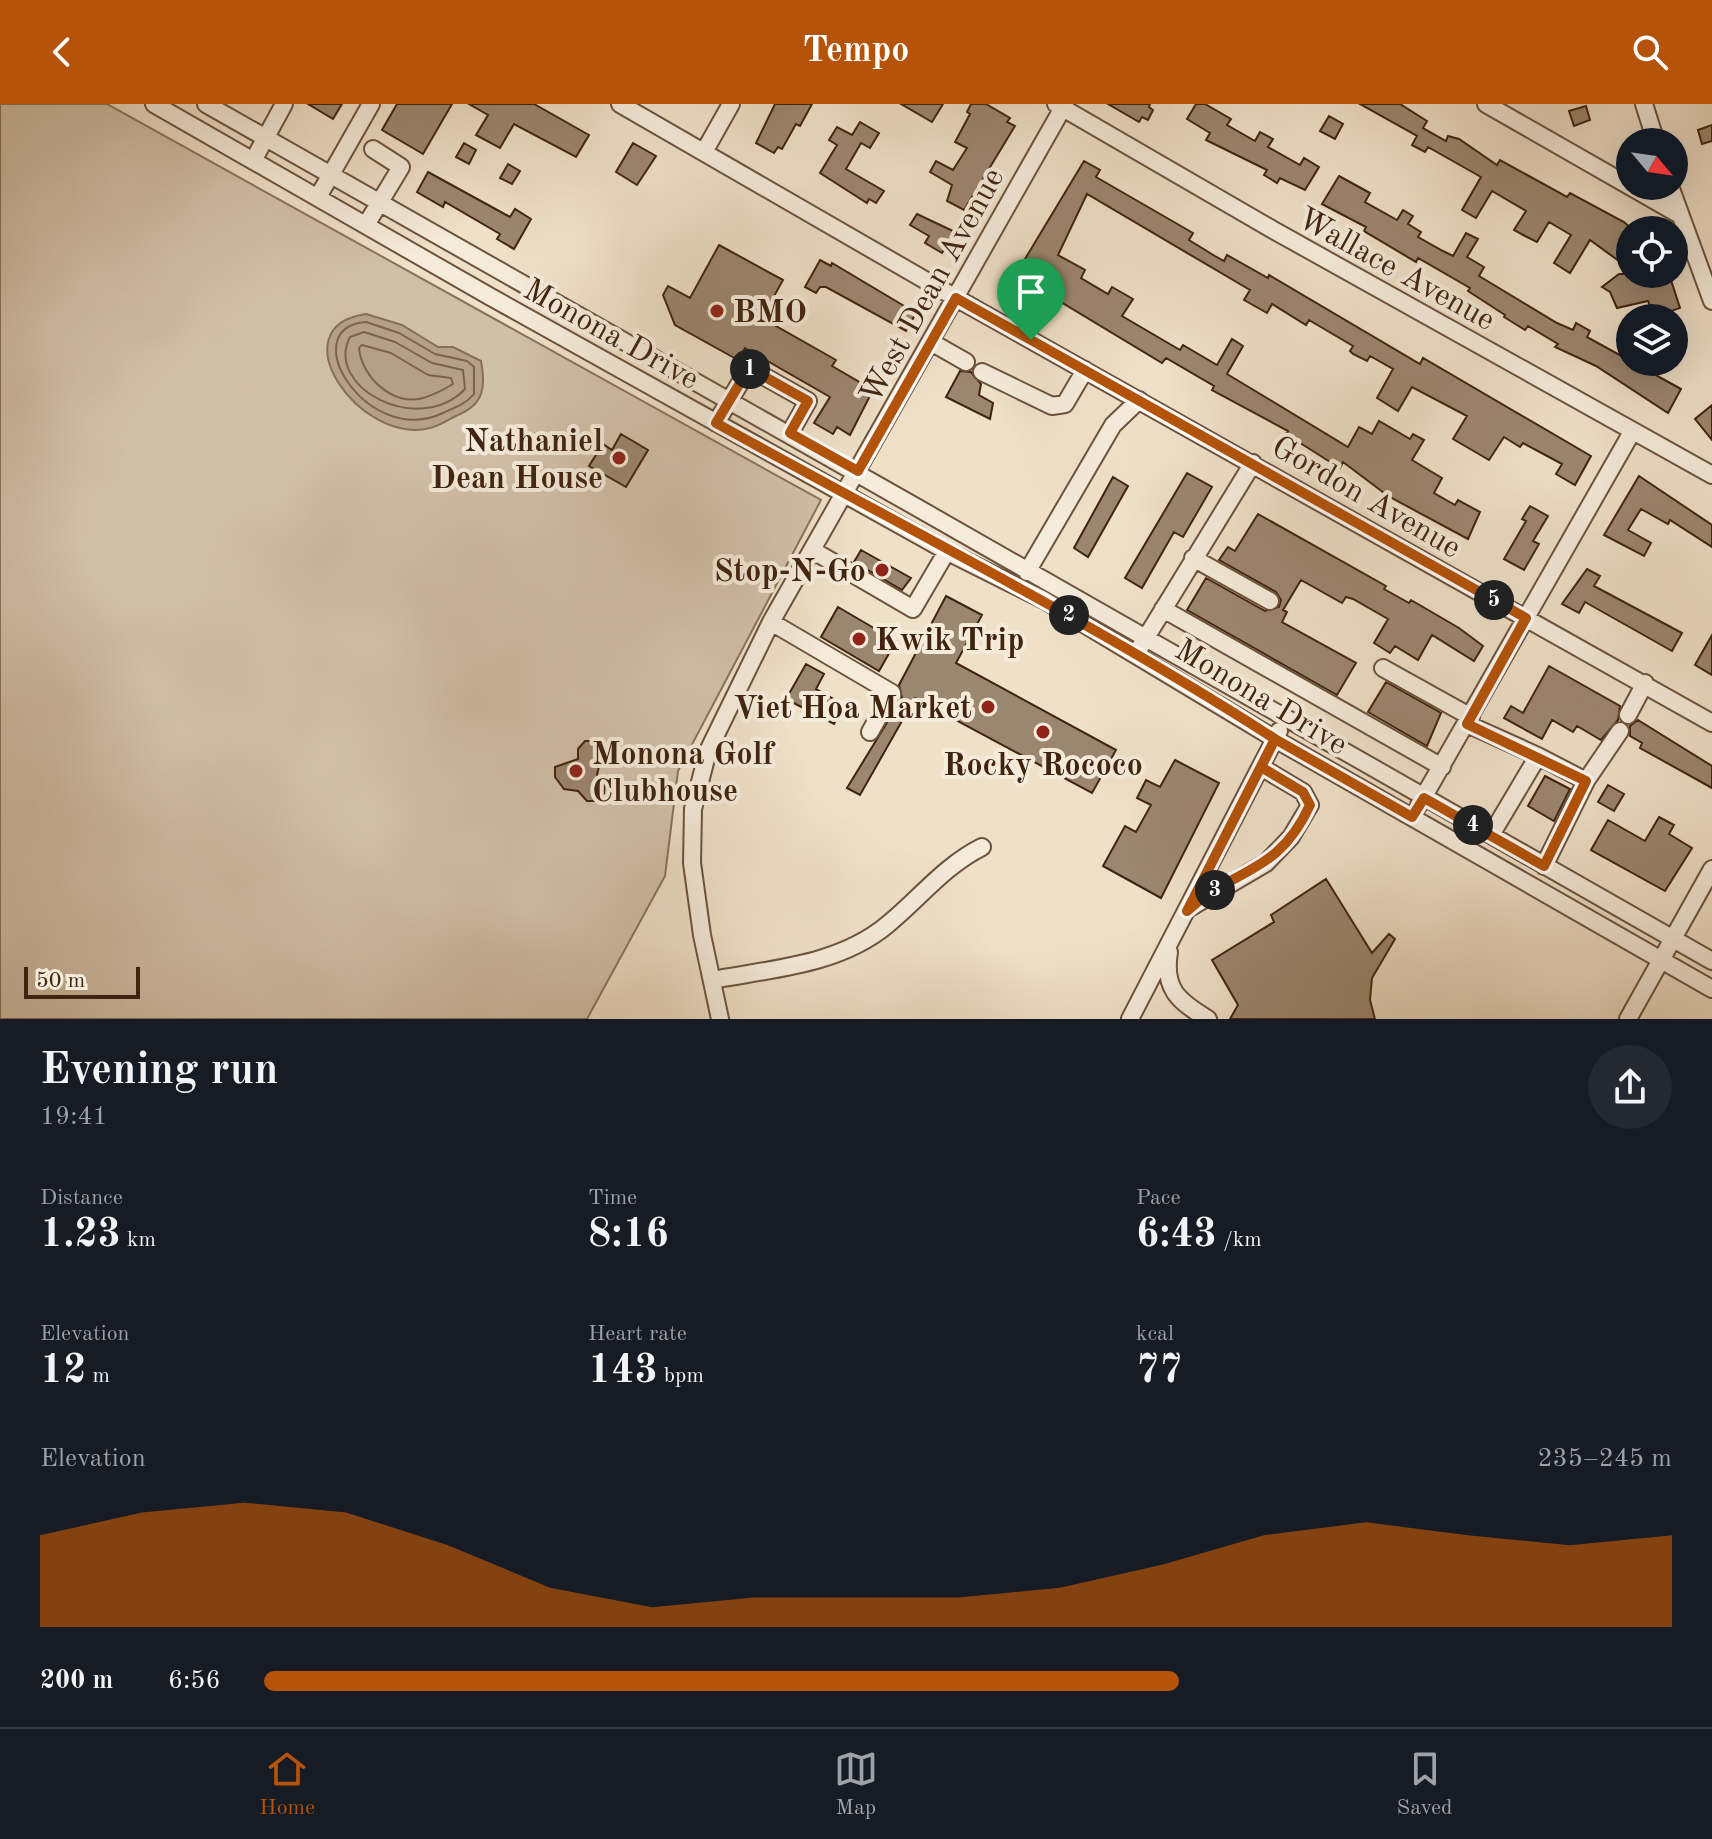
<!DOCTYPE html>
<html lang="en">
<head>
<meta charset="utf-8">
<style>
	:root { --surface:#171b24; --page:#242831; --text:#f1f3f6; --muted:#9ea1a6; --line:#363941; --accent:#b45309 }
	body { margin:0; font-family:"Old Standard TT",serif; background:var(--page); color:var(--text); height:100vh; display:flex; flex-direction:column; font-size:30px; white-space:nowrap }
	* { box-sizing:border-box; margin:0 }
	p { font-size:26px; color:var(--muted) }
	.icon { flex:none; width:44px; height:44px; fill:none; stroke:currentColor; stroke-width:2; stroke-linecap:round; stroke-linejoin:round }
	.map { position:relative; height:915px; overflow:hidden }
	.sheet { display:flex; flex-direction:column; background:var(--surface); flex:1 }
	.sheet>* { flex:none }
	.needle { width:52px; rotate:119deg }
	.fabs { position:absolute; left:1616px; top:24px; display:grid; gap:16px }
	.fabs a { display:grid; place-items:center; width:72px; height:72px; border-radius:50%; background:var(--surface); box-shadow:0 8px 32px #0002; font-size:40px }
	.scale { position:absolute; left:24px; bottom:20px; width:116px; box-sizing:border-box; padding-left:8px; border:4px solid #40240f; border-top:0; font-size:22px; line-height:28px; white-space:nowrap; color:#40240f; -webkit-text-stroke:6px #f5ebdb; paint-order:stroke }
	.pin { position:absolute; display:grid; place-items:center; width:68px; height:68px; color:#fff; margin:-82px -34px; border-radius:50% 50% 50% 0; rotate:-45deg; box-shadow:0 0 8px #0007 }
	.pin .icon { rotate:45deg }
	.km { position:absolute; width:40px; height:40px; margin:-20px; border-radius:50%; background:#222; color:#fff; font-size:22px; line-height:40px; text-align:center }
	.round { display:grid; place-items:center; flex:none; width:84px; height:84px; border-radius:42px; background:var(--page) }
	.head { display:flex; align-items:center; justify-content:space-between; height:136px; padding:0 40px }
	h1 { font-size:44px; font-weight:600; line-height:60px }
	.metrics { display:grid; grid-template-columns:repeat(3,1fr); gap:12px; height:136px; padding:8px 40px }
	.metrics div { display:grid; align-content:center }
	.metrics b { font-size:40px; font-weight:600 }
	.metrics small { font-size:22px; font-weight:400 }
	.metrics p { font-size:22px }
	.chart { height:224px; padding:16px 40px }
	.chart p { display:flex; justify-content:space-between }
	.chart svg { width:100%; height:144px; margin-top:8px; fill:var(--accent); opacity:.7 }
	ul { padding:0 40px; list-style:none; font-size:26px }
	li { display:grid; grid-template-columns:128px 96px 1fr; align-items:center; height:60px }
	li i { height:20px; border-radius:10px; background:var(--accent) }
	header { display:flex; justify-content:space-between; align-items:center; height:104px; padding:0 40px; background:var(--accent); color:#fff; font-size:36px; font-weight:600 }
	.tab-bar { display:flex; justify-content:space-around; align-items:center; height:112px; border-top:2px solid var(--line); background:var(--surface); font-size:22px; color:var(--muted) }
	.tab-bar a { display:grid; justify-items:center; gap:4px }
	.tab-bar .current { color:var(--accent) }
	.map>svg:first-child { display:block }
	.green { fill:#d1c0a9; stroke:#88725c; stroke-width:2 }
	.water { fill:#b4a089; stroke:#866e58; stroke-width:2 }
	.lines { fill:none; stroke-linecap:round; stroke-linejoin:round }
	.shore { stroke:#7a624c; stroke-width:2 }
	.building { fill:#9b866f; stroke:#40240f; stroke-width:2 }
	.minor-casing { stroke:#6c533d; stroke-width:20 }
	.minor { stroke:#f5ebdb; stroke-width:16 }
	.route-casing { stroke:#fff; stroke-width:16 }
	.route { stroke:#b45309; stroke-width:10 }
	.poi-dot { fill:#8f2418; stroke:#f5ebdb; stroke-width:3 }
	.labels { text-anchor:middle; stroke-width:8; stroke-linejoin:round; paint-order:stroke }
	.street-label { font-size:32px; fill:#40240f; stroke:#f5ebdb }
	.poi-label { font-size:32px; font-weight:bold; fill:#40240f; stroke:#f5ebdb; text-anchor:start }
</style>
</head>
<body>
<header><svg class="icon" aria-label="back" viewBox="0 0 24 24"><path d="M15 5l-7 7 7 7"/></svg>Tempo<svg class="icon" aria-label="search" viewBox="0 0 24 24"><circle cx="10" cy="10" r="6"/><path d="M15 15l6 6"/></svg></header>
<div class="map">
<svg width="1712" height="915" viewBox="0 0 1712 915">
	<rect width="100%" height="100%" fill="#efe0c8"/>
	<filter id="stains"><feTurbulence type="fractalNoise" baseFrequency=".0025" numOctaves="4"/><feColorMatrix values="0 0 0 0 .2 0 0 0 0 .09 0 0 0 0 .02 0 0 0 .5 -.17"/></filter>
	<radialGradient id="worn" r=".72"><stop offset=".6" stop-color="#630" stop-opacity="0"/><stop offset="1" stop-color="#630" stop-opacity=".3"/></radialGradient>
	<!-- green -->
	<path class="green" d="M0 0H107L821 396 678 667 665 772 587 915H0Z"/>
	<!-- water -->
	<path class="water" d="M366 210 402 221 438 243H453L481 257C486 283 484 300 458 311 449 315 439 322 430 324 360 342 277 223 366 210Z"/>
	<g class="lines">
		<!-- shore -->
		<path class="shore" d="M366 218 399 229 435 250 467 257 474 263V290C466 300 454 304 443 309 367 345 293 224 366 218Z
			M364 228 395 238 432 259 463 266 465 285C419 333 324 284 350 233Z
			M362 241 391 249 428 271 451 274 453 280C445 285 433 291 423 294 393 303 361 272 359 244Z"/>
	</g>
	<!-- building -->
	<path class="building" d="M308 0H342L333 15Z
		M397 0H452L423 50 382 26Z
		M469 0H534L589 31 576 53 514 20 500 44 476 31 488 11Z
		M775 0H812L800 22 796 20 782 45 778 43 774 49 756 39Z
		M901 0H943L932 18Z
		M971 0H986L1010 14 1007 18 1015 22 964 106 947 97 952 81 930 68 936 57 953 66 967 44 955 38 970 10 967 8Z
		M1108 0H1150L1149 3 1153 6 1148 16 1142 13 1139 18Z
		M1196 0H1205L1231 15 1227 21 1255 37 1260 28 1273 35 1268 43 1300 61 1304 54 1319 63 1305 86 1280 74 1277 79 1264 71 1267 66 1206 36 1210 29 1187 15Z
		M1360 0H1400L1427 17 1423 24 1446 37 1448 32 1459 35 1497 61 1500 56 1567 93 1570 89 1624 118 1633 126H1630V152L1623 160 1590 136 1570 169 1554 159 1571 131 1549 118 1537 138 1525 132 1514 126 1526 107 1492 87 1476 114 1462 106 1481 73 1428 43 1425 48 1412 41 1417 32Z
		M1586 2 1590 16 1574 22 1569 7Z
		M1329 12 1343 20 1335 35 1320 27Z
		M860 18 879 29 870 44 861 39 846 65 884 87 876 99 869 95 867 99 820 69 837 41 829 36 837 23 852 31Z
		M1712 21V37L1702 40 1698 26Z
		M464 39 476 46 469 60 456 53Z
		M633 39 656 52 637 81 616 68Z
		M1084 57 1100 66 1096 73 1193 129 1189 136 1215 152 1224 157 1227 151 1268 174 1269 171 1420 260 1423 254 1591 352 1575 381 1556 370 1562 360 1523 339 1520 343 1504 333 1489 356 1453 335 1467 312 1412 283 1398 307 1377 294 1393 265 1370 252 1367 257 1353 250 1350 247 1353 242 1309 216 1306 221 1272 200 1267 209 1244 196 1250 186 1087 90 1058 151 1085 166 1081 174 1108 190 1112 183 1133 195 1122 212 1180 246 1183 241 1217 261 1232 235 1243 242 1227 270 1348 343 1359 323 1372 330 1379 317 1410 335 1413 330 1424 336 1412 356 1442 374 1434 389 1455 401 1458 396 1480 408 1468 435 1388 392 1343 358 1340 364 1327 356 1286 330 1288 327 1219 290 1212 286 1214 282 1166 254 1162 259 1054 194 1050 202 1014 182 1025 155Z
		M508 60 520 67 512 80 500 74Z
		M428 68 510 113 515 105 531 115 514 145 497 135 500 130 445 98 443 103 417 88Z
		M1339 72 1370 89 1365 98 1397 116 1403 106 1413 112 1408 120 1421 128 1418 133 1443 147 1453 152 1466 129 1478 135 1467 153 1484 163 1479 172 1557 219 1573 226 1576 219 1590 227 1587 233 1681 285 1668 309 1596 262 1555 243 1558 240 1528 222 1525 226 1504 213 1505 211 1468 187 1470 184 1418 154 1416 158 1364 127 1366 123 1322 100Z
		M917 110 955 128 942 149 925 139 929 132 910 121Z
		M719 141 783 176 762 214 836 256 832 262 873 286 850 331 837 323 833 330 814 319 830 293 745 244 738 256 675 221 663 191 668 182 690 194Z
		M820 156 831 162 832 159 916 209 906 227 826 183H820L816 189 805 183Z
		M1619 170H1669L1680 204 1654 213 1648 197 1617 204 1610 188 1602 183Z
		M960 267 971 268 981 280 979 291 993 299 990 315 946 293Z
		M1712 301V336L1695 315Z
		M621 330 648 346 626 383 589 362 603 340 612 346Z
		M1187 369 1212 383 1183 433 1174 428 1142 484 1125 474Z
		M1639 372 1712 421V443L1670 416 1668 420 1641 405 1628 426 1651 439 1644 452 1604 431Z
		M1113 373 1128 382 1088 453 1074 444Z
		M1530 402 1548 412 1533 437 1539 440 1524 466 1504 455 1526 417 1522 415Z
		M1258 410 1386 482 1384 485 1409 499 1411 496 1459 524 1483 542 1474 557 1432 531 1418 556 1395 542 1390 549 1374 539 1388 515 1353 495 1346 493 1342 499 1301 476 1283 506 1287 508 1282 518 1356 559 1337 591 1187 506 1206 474 1265 507 1279 503 1281 496 1276 488 1219 456 1228 443 1235 447Z
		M861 446 911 474 902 486 854 458Z
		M1587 465 1600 472 1594 482 1682 529 1672 547 1585 498 1579 509 1562 500Z
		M946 492 982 511 956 559 1116 646 1092 689 915 594 860 691 847 684 902 594 899 581Z
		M838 503 896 537 879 567 821 533Z
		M1712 531V571L1695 561Z
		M806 560 824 570 816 585 844 601 834 620 786 595Z
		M1549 562 1620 602 1618 616 1601 636 1577 622 1573 628 1552 616 1542 635 1504 614 1511 602 1523 609Z
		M1386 578 1441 609 1427 642 1368 608Z
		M1638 616 1712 662V684L1640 644 1642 639 1630 632V622Z
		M585 637H595L603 644 597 671 605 679 604 689 597 697H587L578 687 564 685 555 673V663L578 655V645Z
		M1175 656 1219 679 1161 794 1103 762 1125 722 1136 728 1151 701 1137 694 1146 676 1160 683Z
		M1545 672 1570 685 1554 717 1528 702Z
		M1608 681 1624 690 1614 707 1598 698Z
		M1659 713 1674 721 1669 730 1692 744 1665 787 1591 746 1608 716 1645 737Z
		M1326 775 1372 849 1389 830 1395 835 1372 874 1370 896 1375 915H1230L1238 901 1212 856 1274 818 1271 811Z"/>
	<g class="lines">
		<!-- minor casing -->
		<g class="minor-casing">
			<path id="minor" d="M154 0 489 192 950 449 1044 496 1275 635 1712 885
				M206 0C710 283 1209 572 1712 857
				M620 0 956 194 1712 619
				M1056 0 1275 127 1712 371
				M1486 0 1680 111
				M1644 0 1656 38
				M704 48 731 0
				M253 57 284 0
				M1670 82 1712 197
				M318 93 371 0
				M366 121 401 63 373 45
				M931 238 966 258
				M982 268 1052 302 1065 300 1085 266
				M716 319 749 264 808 297 790 329
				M812 446 913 505 947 447
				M1193 454 1270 497
				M1027 468 1113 321 1139 296
				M1163 505 1442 663
				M771 518 892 589 870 628
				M1139 545 1253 359
				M1383 564 1471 613
				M1628 611 1645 579
				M1467 620 1538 652
				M1419 701 1632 328
				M1491 731 1538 652 1586 677
				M1544 762 1586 677 1620 627
				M1191 803 1266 759 1291 733 1310 701 1303 688 1261 663
				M1169 848C1163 885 1178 897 1208 915
				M712 876C771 865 839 861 887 821 919 795 944 762 982 743
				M720 915 702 831 692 759 693 705 708 647 771 518 1065 0
				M1130 915 1279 627
				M1628 915 1712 765"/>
		</g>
		<!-- minor -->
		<use href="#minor" class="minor"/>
	</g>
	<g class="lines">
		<!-- route casing -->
		<g class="route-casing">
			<path id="route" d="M1031 236 956 194 858 367 790 329 808 297 749 264 716 319C903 423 1095 519 1275 635L1261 663 1303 688 1310 701C1278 771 1235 763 1187 807L1275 635 1412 713 1424 694 1544 762 1586 677 1467 620 1526 514 1031 236"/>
		</g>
		<!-- route -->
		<use href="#route" class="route"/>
	</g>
	<!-- markers -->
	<g class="poi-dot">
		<circle cx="717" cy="207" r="8"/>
		<circle cx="619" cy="354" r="8"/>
		<circle cx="882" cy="466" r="8"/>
		<circle cx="859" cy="535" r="8"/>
		<circle cx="988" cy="603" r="8"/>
		<circle cx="1043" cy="628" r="8"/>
		<circle cx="576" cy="667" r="8"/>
	</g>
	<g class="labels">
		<!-- street labels -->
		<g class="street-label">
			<text transform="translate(1397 164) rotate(29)" y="11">Wallace Avenue</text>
			<text transform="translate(931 181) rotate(-61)" y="11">West Dean Avenue</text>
			<text transform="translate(612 229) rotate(29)" y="11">Monona Drive</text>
			<text transform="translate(1367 392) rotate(30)" y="11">Gordon Avenue</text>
			<text transform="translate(1262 592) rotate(31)" y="11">Monona Drive</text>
		</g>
		<!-- poi labels -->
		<g class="poi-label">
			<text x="733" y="218">BMO</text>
			<text x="603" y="347" text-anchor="end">Nathaniel<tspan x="603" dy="37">Dean House</tspan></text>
			<text x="866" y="477" text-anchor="end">Stop-N-Go</text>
			<text x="875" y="546">Kwik Trip</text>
			<text x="972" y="614" text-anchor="end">Viet Hoa Market</text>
			<text x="592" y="660">Monona Golf<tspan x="592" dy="37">Clubhouse</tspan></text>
			<text x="1043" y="671" text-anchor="middle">Rocky Rococo</text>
		</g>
	</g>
	<rect width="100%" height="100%" filter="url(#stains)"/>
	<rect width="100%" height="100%" fill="url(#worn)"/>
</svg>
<div class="fabs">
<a><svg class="needle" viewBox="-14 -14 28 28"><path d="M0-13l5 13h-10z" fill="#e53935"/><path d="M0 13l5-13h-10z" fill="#9ea1a6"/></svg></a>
<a><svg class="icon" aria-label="locate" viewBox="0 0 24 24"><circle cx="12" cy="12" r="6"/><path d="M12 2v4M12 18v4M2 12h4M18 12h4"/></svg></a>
<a><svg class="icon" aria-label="layers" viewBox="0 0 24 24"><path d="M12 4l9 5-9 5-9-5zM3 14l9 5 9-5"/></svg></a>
</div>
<div class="scale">50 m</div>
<div class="pin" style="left:1031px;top:236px;background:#1e9e55"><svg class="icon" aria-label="arrive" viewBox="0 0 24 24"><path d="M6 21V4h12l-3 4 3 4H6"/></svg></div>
<b class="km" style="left:750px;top:265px">1</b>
<b class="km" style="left:1069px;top:511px">2</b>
<b class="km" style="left:1215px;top:786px">3</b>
<b class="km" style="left:1473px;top:721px">4</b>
<b class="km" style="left:1494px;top:496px">5</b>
</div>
<section class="sheet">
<div class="head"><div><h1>Evening run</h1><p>19:41</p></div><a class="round"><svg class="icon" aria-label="share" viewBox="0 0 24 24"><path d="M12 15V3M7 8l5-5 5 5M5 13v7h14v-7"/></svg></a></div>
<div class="metrics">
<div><p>Distance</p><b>1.23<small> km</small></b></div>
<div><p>Time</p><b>8:16</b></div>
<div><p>Pace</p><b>6:43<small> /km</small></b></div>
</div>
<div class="metrics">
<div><p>Elevation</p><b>12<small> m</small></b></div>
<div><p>Heart rate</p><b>143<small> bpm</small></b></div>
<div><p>kcal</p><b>77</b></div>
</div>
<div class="chart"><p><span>Elevation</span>235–245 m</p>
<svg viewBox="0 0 160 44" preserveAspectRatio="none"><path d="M0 44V16L10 9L20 6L30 9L40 19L50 32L60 38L70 35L80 35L90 35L100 32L110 25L120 16L130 12L140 16L150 19L160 16V44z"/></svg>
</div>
<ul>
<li><b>200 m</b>6:56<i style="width:65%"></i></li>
</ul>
</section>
<nav class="tab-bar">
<a class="current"><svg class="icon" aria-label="home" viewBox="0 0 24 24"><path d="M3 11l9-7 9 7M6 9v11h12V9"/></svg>Home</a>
<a><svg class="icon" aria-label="map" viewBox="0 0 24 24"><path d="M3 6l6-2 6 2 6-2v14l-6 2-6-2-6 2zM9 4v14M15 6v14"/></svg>Map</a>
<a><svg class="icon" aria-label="saved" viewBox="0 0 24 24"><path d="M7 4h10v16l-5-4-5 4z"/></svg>Saved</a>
</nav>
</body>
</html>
